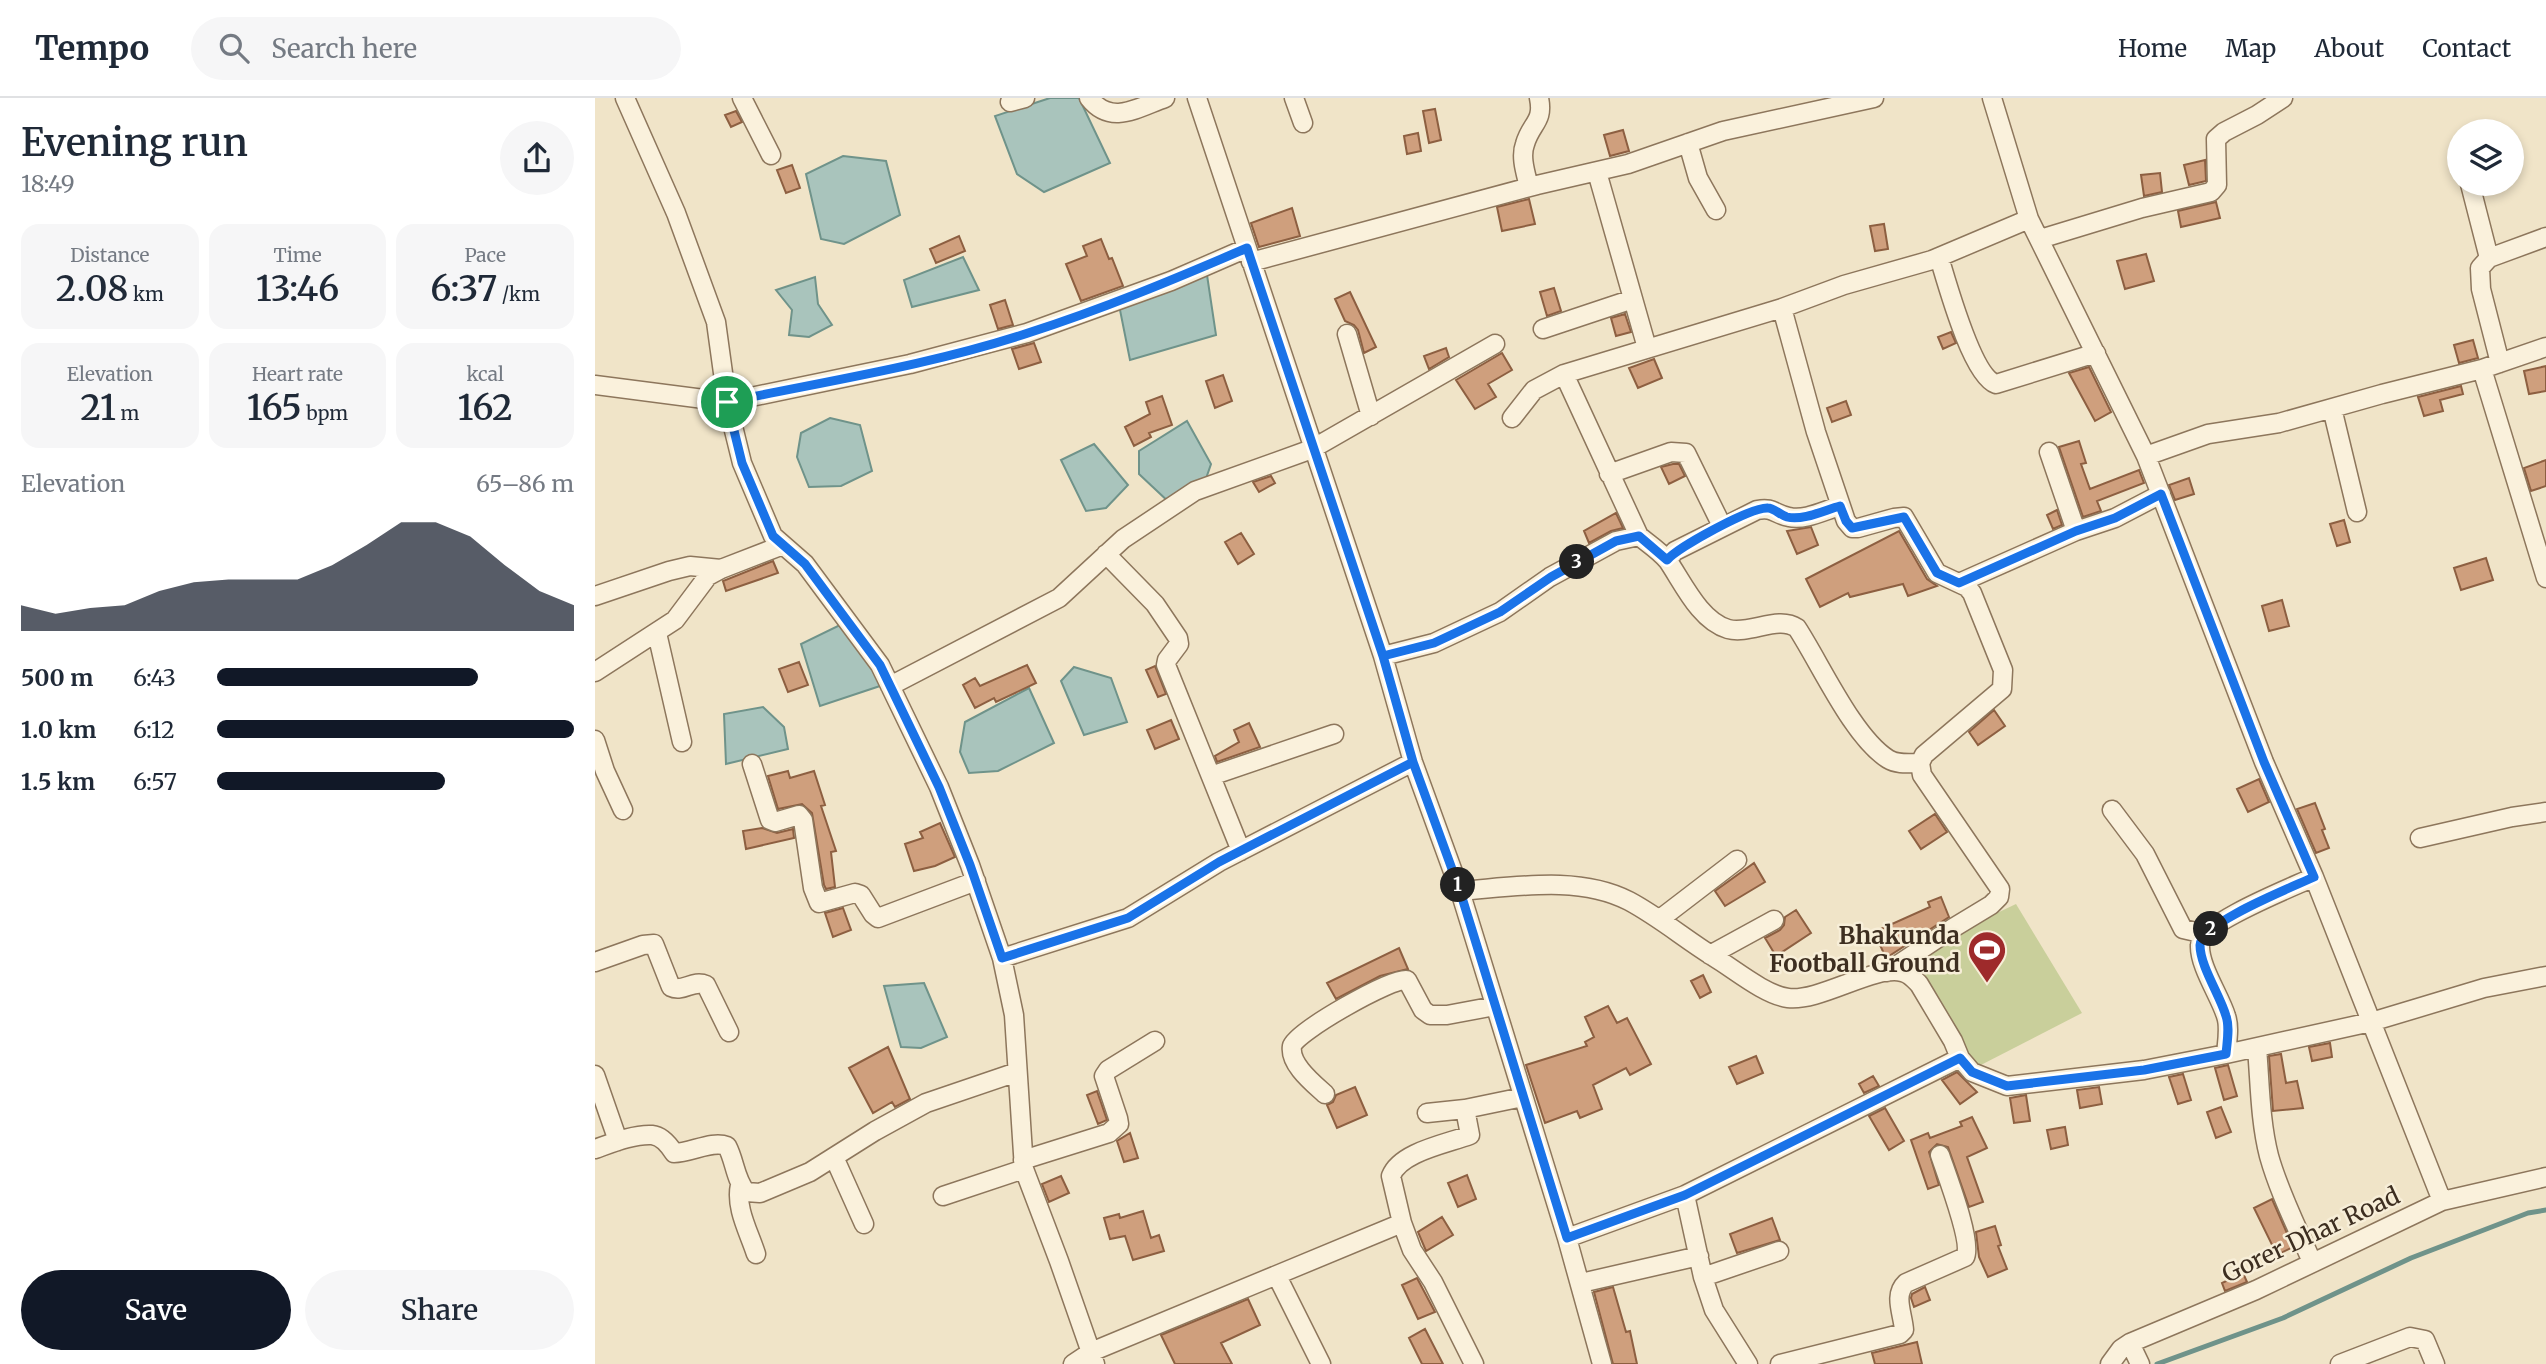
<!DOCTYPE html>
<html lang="en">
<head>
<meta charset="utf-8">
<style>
	:root { --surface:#fff; --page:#f6f6f7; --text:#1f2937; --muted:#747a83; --line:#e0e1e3; --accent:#111827 }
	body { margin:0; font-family:Merriweather,serif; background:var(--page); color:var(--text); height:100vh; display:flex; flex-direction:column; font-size:26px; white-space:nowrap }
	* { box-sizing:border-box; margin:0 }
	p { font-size:23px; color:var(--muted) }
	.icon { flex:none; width:38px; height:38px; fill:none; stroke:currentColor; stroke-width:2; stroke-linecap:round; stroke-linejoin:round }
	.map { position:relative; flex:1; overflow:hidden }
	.drawer { display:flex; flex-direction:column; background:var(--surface); width:595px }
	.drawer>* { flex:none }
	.controls { position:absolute; left:1852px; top:21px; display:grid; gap:14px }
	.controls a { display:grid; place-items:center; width:77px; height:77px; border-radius:50%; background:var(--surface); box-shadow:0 4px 10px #0003; font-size:35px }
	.pin { position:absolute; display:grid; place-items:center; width:60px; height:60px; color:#fff; margin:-30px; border:4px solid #fff; border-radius:50%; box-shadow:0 2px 7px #0007 }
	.km { position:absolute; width:35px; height:35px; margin:-18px; border-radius:50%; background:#222; color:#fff; font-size:19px; line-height:35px; text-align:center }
	.round { display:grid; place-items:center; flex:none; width:74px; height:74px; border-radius:37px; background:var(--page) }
	.headline { display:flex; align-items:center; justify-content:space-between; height:119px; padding:0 21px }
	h1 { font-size:38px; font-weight:600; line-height:52px }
	.metrics { display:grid; grid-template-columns:repeat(3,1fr); gap:10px; height:119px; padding:7px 21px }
	.metrics div { display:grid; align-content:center; border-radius:18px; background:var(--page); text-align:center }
	.metrics b { font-size:35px; font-weight:600 }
	.metrics small { font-size:19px; font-weight:400 }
	.metrics p { font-size:19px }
	.chart { height:196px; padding:14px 21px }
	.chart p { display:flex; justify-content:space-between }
	.chart svg { width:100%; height:126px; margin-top:7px; fill:var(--accent); opacity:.7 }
	.action { display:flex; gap:14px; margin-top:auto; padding:14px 21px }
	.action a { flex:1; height:80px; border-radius:42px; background:var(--accent); color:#fff; font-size:28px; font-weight:600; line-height:80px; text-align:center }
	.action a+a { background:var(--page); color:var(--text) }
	ul { padding:0 21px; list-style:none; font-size:23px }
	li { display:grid; grid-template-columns:112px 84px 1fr; align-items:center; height:52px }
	li i { height:18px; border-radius:9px; background:var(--accent) }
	header { display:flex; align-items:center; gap:42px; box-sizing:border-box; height:98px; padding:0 35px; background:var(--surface); border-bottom:2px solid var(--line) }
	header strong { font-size:33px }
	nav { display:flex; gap:38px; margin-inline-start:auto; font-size:24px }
	.search { width:490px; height:63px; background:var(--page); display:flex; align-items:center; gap:18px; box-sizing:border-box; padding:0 24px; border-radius:38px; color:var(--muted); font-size:26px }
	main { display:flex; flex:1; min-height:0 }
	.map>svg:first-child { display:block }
	.green { fill:#c9cf9b }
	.water { fill:#a9c4bc; stroke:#6f938a; stroke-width:2 }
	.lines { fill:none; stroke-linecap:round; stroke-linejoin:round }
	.stream { stroke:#6f938a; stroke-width:5 }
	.building { fill:#cf9f7d; stroke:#8d5f41; stroke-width:2 }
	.minor-casing { stroke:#8d765c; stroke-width:21 }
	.minor { stroke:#faf1dc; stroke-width:18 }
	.route-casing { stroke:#fff; stroke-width:14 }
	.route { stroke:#1a73e8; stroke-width:9 }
	.labels { text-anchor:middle; stroke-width:5; stroke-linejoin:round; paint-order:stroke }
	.poi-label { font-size:24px; font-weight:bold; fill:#3d2e20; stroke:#f7eed8; text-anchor:end }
	.street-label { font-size:24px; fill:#3d2e20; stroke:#f7eed8 }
</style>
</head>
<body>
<header>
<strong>Tempo</strong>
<div class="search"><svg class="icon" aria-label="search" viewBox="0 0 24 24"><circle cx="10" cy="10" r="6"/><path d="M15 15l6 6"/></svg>Search here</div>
<nav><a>Home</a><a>Map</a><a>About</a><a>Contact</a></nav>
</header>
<main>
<section class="drawer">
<div class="headline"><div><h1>Evening run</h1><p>18:49</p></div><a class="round"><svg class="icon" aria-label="share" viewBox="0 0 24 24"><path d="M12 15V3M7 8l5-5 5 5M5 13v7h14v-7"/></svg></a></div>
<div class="metrics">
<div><p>Distance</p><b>2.08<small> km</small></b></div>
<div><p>Time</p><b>13:46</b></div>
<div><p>Pace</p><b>6:37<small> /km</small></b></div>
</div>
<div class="metrics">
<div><p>Elevation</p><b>21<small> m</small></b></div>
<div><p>Heart rate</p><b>165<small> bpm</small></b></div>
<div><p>kcal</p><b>162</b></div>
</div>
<div class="chart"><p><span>Elevation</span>65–86 m</p>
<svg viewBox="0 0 160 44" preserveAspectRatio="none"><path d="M0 44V35L10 38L20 36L30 35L40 30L50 27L60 26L70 26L80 26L90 21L100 14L110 6L120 6L130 11L140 21L150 30L160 35V44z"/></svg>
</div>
<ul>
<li><b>500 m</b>6:43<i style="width:73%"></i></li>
<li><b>1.0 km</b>6:12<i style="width:100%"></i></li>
<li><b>1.5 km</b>6:57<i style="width:64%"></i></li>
</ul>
<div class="action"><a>Save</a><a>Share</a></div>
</section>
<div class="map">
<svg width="1951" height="1266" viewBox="0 0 1951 1266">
	<rect width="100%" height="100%" fill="#f0e4c8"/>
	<!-- green -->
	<path class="green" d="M1421 806 1487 915 1382 969 1312 881 1318 862 1360 835Z"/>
	<!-- water -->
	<path class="water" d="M455 0H484L515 65 449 94 422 76 400 18Z
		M248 58 291 63 305 117 249 146 226 141 211 76Z
		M368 159 384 192 317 209 309 182Z
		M612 177 621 237 535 262 524 207Z
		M220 179 223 206 237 227 214 239 194 237 197 212 181 192Z
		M235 320 265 327 277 373 246 388 214 389 202 359 206 335Z
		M592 323 616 366 607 392 577 407 544 376V353Z
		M499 346 533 387 511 410 491 413 466 362Z
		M247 526 282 573 285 588 225 608 206 546Z
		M479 569 516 580 532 624 489 637 466 583Z
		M434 590 459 645 403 673 374 675 365 654 370 624Z
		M168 609 189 629 193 651 131 666 129 616Z
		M329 885 352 939 326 950 306 949 289 888Z"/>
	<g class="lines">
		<!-- stream -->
		<path class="stream" d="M1562 1266 1688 1220 1816 1160 1933 1115 1951 1112"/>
	</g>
	<!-- building -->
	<path class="building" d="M840 11 846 42 834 45 828 13Z
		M141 13 147 24 136 29 130 17Z
		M1028 32 1034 53 1015 58 1009 37Z
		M823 35 826 53 812 56 809 38Z
		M1610 62 1611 83 1594 87 1589 67Z
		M197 67 205 90 191 95 182 72Z
		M1565 75 1567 94 1549 98 1546 77Z
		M934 101 940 126 907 133 902 109Z
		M1621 104 1625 120 1586 129 1583 113Z
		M697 110 705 138 664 149 656 125Z
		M1289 126 1293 151 1280 153 1275 128Z
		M364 138 370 153 341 165 335 151Z
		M506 141 514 161 517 160 528 188 486 203 471 166 492 158 488 148Z
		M1551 156 1559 183 1530 191 1522 163Z
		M959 190 966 213 952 218 945 194Z
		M755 194 781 249 769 255 763 232 759 227 750 223 740 201Z
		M410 202 418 227 403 231 395 207Z
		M1030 216 1036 234 1021 238 1016 220Z
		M1356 234 1361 245 1348 251 1343 239Z
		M1878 242 1883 260 1864 265 1859 247Z
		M439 245 446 264 424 271 417 251Z
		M851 250 854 259 834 271 829 258Z
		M907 255 917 272 893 286 901 299 880 311 861 282Z
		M1059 261 1067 280 1043 290 1034 270Z
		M1951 268V293L1934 296 1929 273Z
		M1494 269 1516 314 1500 323 1474 275Z
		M628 277 637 303 620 310 611 283Z
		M1866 288 1868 296 1845 302 1848 313 1829 318 1823 299Z
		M567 298 577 327 554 335 556 339 539 348 530 329 555 316 551 304Z
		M1251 303 1256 317 1237 324 1232 310Z
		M1484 343 1491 365 1486 366 1495 391 1544 372 1549 385 1502 403 1506 413 1488 419 1464 349Z
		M1951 362V388L1936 393 1929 370Z
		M1078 366H1084L1090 378 1074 386 1066 369Z
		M676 378 680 385 664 394 658 384Z
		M1594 380 1599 396 1580 402 1574 387Z
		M1462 412 1467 427 1458 431 1452 417Z
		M1021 415 1028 430 1016 433 994 445 989 433Z
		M1749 422 1755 444 1742 448 1735 426Z
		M1216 429 1223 447 1202 456 1192 433Z
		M1304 433 1332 481 1342 488 1313 498 1308 486 1255 499 1253 495 1225 509 1211 481Z
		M646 435 659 456 643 466 630 444Z
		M1891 460 1898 482 1866 492 1859 470Z
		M178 463 183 475 131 493 128 483Z
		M1687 502 1694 528 1674 533 1667 508Z
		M204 564 213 587 193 594 184 571Z
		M432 567 441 585 401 604 399 600 380 610 368 587 380 580 385 588Z
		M560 568 571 596 563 599 551 572Z
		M1399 612 1410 628 1383 647 1374 634Z
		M576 622 584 641 560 651 552 632Z
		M654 625 665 649 622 664 620 658 644 644 639 632Z
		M193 673 195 680 219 673 230 707 226 708 241 753 236 754 240 789 231 791 229 787 217 715 207 706 183 711 173 678Z
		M1664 681 1674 704 1653 714 1642 691Z
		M1720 705 1730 731 1727 732 1734 750 1721 755 1702 711Z
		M1340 716 1352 734 1326 751 1314 733Z
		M345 725 360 759 340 768 319 773 310 746 328 740 325 734Z
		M167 730 182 735 198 731 199 740 151 751 148 733Z
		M1159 765 1170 784 1130 808 1120 793Z
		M1346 799 1354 819 1291 860 1279 834 1335 809 1333 804Z
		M248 810 256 832 238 839 230 815Z
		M1201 812 1216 835 1181 858 1170 840 1185 832 1189 827 1190 819Z
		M804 850 813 871 785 878 741 901 732 885Z
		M1108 877 1116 894 1105 900 1096 883Z
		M1013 908 1022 925 1032 920 1056 966 1035 977 1031 970 998 987 1007 1011 985 1020 982 1013 950 1025 931 967 992 948 990 944 999 939 990 919Z
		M1735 945 1737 959 1717 963 1714 949Z
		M293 949 315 1001 300 1009 297 1004 278 1015 254 970Z
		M1686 956 1691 985 1702 983 1708 1010 1678 1013 1674 958Z
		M1161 958 1168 975 1142 986 1134 969Z
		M1633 967 1642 998 1629 1002 1620 970Z
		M1362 974 1382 994 1365 1006 1347 982Z
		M1588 976 1596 1002 1583 1006 1574 979Z
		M1278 978 1284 988 1269 995 1264 986Z
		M760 989 772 1017 742 1030 732 1007 738 1004 741 997Z
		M1504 989 1507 1006 1485 1010 1482 992Z
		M502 993 512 1022 503 1026 492 997Z
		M1431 997 1435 1023 1419 1025 1415 1000Z
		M1626 1009 1636 1034 1621 1040 1612 1014Z
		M1290 1010 1309 1043 1294 1052 1274 1018Z
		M1377 1019 1392 1050 1372 1059 1388 1104 1374 1109 1353 1049 1342 1046 1334 1054 1344 1087 1333 1091 1316 1042 1333 1035 1335 1040 1367 1028 1365 1024Z
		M1470 1029 1473 1047 1456 1051 1452 1032Z
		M535 1035 543 1060 529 1064 522 1043Z
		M872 1077 881 1101 863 1109 853 1085Z
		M466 1078 474 1095 454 1104 447 1086Z
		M1677 1101 1698 1149 1682 1157 1659 1110Z
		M548 1113 556 1140 564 1137 569 1153 538 1162 530 1138 515 1141 509 1120 524 1116 525 1120Z
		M847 1119 858 1137 831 1153 823 1134Z
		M1177 1120 1185 1142 1142 1155 1135 1136Z
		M1400 1128 1406 1147 1403 1148 1412 1171 1393 1179 1384 1159 1381 1134Z
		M1648 1175 1652 1184 1630 1193 1627 1185Z
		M822 1180 840 1214 823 1221 807 1187Z
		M1018 1189 1031 1234 1035 1233 1042 1266H1018L999 1194Z
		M1330 1189 1335 1202 1319 1209 1316 1200 1317 1196Z
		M653 1201 665 1227 626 1245 637 1266H580L566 1237Z
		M830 1231 848 1266H827L814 1240Z
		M1322 1244 1327 1266H1280L1277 1255Z"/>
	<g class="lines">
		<!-- minor casing -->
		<g class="minor-casing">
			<path id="minor" d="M30 0 81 115 121 224 132 304 147 365 178 438 210 466 285 567 344 689 375 767 407 860 419 917 429 1071 464 1163 500 1266
				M147 0 176 57
				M494 0C516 28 542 10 570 0
				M602 0 788 558 818 664 865 793 972 1140 1007 1266
				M699 0 708 25
				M1397 0 1434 121 1551 358 1669 664 1719 779 1847 1103
				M415 4 430 0
				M1093 45 1103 80 1121 112
				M1002 74 1052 250
				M1875 86 1894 160
				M934 89C931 76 925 59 930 46 936 25 949 24 944 0
				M1445 141 1547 110 1616 94 1622 87 1621 41 1629 34 1662 17 1688 0
				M1344 159C1352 185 1377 278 1401 286L1501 255
				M656 164 942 87 1033 66 1128 33 1279 0
				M1187 210 1221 334 1251 423 1257 430H1263L1299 420 1309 419 1342 475 1372 489 1377 495 1408 572 1407 591 1329 657 1325 665 1327 677 1405 791 1404 799 1396 807 1358 830 1292 874
				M948 231 1038 201
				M752 236 776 318
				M1905 265 1886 191 1885 170 1894 160 1951 139
				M1887 271 1951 480
				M969 276 1044 438
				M0 287 132 304 315 266 432 235 576 183 652 150
				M1737 310 1762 414
				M917 320 939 292 969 276 1187 210 1249 187 1337 162 1434 121
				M1454 354 1481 433
				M1551 358 1613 336 1684 325 1787 296 1887 271 1951 249
				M1014 376 1076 354 1091 355 1127 428
				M511 456 560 506 583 540 584 546 572 562 571 567 646 753
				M1072 462 1080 453 1162 412C1179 409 1179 416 1194 419 1210 423 1230 412 1245 408
				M1364 485 1481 433 1520 420 1566 396
				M0 498 74 473 95 468 126 471
				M62 535 87 644
				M788 558 839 545 905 514 955 479 1021 443 1044 438C1054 446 1066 454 1073 463 1088 485 1105 523 1133 531 1155 537 1183 517 1202 530 1225 565 1258 639 1293 661 1303 667 1314 665 1325 665
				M0 574 80 522 113 478 126 471 188 447
				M295 588 464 500 528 441 600 393 717 351 900 246
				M0 642 10 673 28 712
				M157 666 175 722 180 724 204 717 208 722 218 790 224 805 260 795 266 797 278 816 283 820 381 783
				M616 678 739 636
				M1517 712 1550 756 1588 831 1601 834 1617 828
				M1825 740 1917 719 1951 714
				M865 793C919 789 984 777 1034 803 1064 819 1090 841 1119 859 1139 871 1170 897 1193 900 1225 904 1279 867 1307 874 1314 875 1319 881 1324 886L1358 943 1365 960 1377 974 1412 988 1549 972 1631 956 1776 924 1889 890 1951 878
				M1065 821 1142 762
				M1115 857 1179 822
				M407 860 533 820 624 764 818 664
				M0 864 48 847 59 846 76 889C88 895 98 881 111 887L134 934
				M1662 950C1665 985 1665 1023 1674 1058 1684 1094 1702 1129 1717 1164
				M1631 956C1632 944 1635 929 1631 918 1625 898 1604 868 1605 847 1605 825 1698 789 1719 779
				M0 977 23 1043
				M730 996C718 985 694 966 697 948 699 935 799 878 812 882L828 912 835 917H852L900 908
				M832 1015 870 1011
				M0 1051C17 1045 39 1036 57 1037 67 1038 74 1047 79 1055 96 1055 117 1042 132 1048 140 1063 140 1081 151 1094L165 1095 215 1074 280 1033 331 1005 422 974
				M239 1059 269 1126
				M428 1062 514 1035 524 1026 523 1020 509 978 513 972 560 943
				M145 1087C140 1110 154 1134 161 1156
				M1090 1097 1108 1179 1119 1212 1153 1266
				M348 1098 429 1071
				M972 1140 1090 1097 1365 960
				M682 1178 726 1266
				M1108 1179 1184 1153
				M986 1185 1104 1158
				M1535 1245 1545 1266
				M478 1266 496 1254 807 1125
				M879 1266 838 1184 817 1152 807 1125 796 1078C805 1054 851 1046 875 1037L870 1011 928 999
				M1185 1266 1305 1236 1309 1232C1308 1216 1298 1197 1311 1185L1370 1159C1378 1145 1351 1075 1345 1057
				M1515 1266 1526 1251 1535 1245 1661 1192 1847 1103 1951 1079
				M1745 1266 1815 1239 1830 1242 1840 1266"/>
		</g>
		<!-- minor -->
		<use href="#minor" class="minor"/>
	</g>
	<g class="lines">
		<!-- route casing -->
		<g class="route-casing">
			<path id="route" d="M132 304C232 283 336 267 433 235 508 211 580 181 652 150L788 558 818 664 865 793 972 1140 1090 1097 1365 960 1377 974 1412 988 1549 972 1631 956C1632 944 1635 929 1631 918 1625 897 1605 868 1605 847 1605 825 1698 789 1719 779L1669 664 1566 396 1520 420 1481 433 1364 485 1342 475 1309 419 1257 430 1251 423 1245 408C1230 412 1208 423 1192 419 1185 417 1179 410 1173 410 1156 409 1083 449 1072 462L1044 438 1021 443 956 479 905 514 839 545 788 558 818 664 624 764 533 820 407 860 375 767 344 689 285 567 210 466 178 438 147 365 132 304"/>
		</g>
		<!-- route -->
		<use href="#route" class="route"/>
	</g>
	<!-- icons -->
	<defs>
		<g id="stadium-pin" transform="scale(2.0125)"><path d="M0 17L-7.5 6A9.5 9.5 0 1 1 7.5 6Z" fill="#9e2a2b" stroke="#f7eed8"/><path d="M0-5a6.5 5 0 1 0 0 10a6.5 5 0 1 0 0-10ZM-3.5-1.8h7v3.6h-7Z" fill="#fff"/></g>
	</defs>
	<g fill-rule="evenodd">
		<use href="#stadium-pin" x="1392" y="852"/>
	</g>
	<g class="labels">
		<!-- poi labels -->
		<g class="poi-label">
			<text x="1365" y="846">Bhakunda<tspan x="1365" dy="28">Football Ground</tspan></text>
		</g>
		<!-- street labels -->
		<g class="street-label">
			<text transform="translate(1716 1137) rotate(-25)" y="8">Gorer Dhar Road</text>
		</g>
	</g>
</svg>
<div class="controls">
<a><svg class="icon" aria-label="layers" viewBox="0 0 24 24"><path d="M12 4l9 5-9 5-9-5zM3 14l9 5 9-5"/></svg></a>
</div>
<div class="pin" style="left:132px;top:304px;background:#1e9e55"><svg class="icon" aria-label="arrive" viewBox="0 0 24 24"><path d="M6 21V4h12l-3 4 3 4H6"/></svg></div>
<b class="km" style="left:863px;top:787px">1</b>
<b class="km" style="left:1616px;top:831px">2</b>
<b class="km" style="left:982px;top:464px">3</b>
</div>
</main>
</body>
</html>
